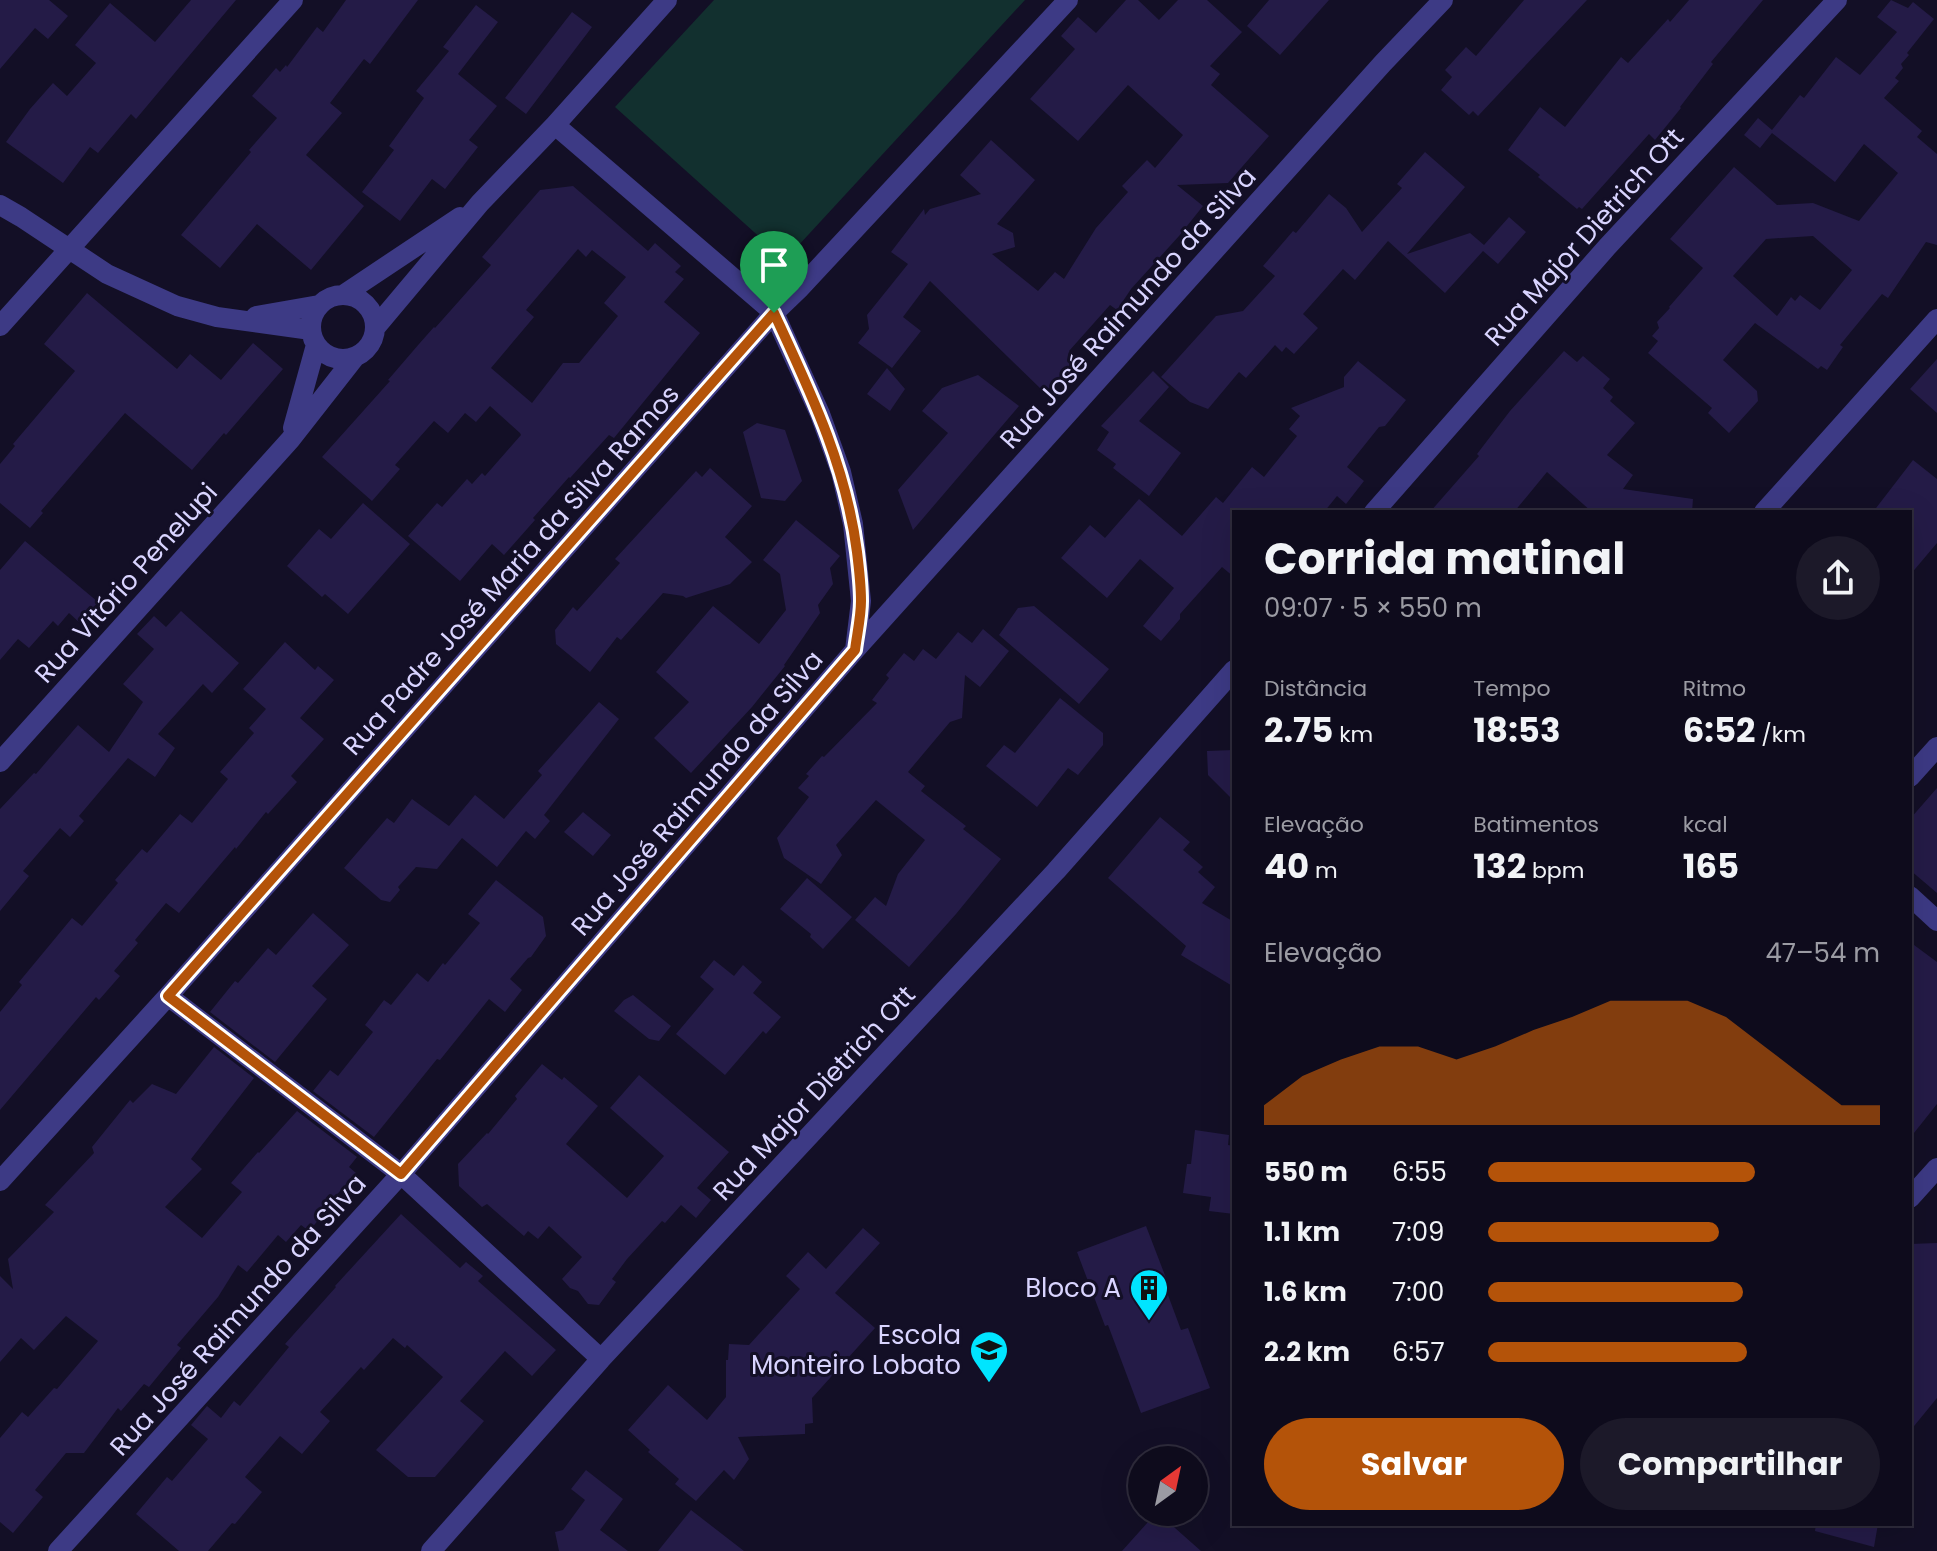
<!DOCTYPE html>
<html lang="pt">
<head>
<meta charset="utf-8">
<style>
	:root { --surface:#0e0b1c; --page:#1c1929; --text:#f1f3f6; --muted:#9b9ba3; --line:#2e2b3b; --accent:#b45309 }
	body { margin:0; font-family:Poppins,sans-serif; background:var(--page); color:var(--text); height:100vh; display:flex; flex-direction:column; font-size:30px; white-space:nowrap }
	* { box-sizing:border-box; margin:0 }
	p { font-size:26px; color:var(--muted) }
	.icon { flex:none; width:44px; height:44px; fill:none; stroke:currentColor; stroke-width:2; stroke-linecap:round; stroke-linejoin:round }
	.map { position:relative; flex:1; overflow:hidden }
	.drawer { position:absolute; left:1232px; top:510px; width:680px; height:1016px; display:flex; flex-direction:column; background:var(--surface); border-radius:0px; box-shadow:0 8px 32px #0002,0 0 0 2px var(--line) }
	.drawer>* { flex:none }
	.needle { width:52px; rotate:33deg }
	.buttons { position:absolute; left:1128px; top:1446px; display:grid; gap:16px }
	.buttons a { display:grid; place-items:center; width:80px; height:80px; border-radius:50%; background:var(--surface); box-shadow:0 8px 32px #0002,0 0 0 2px var(--line); font-size:40px }
	.pin { position:absolute; display:grid; place-items:center; width:68px; height:68px; color:#fff; margin:-82px -34px; border-radius:50% 50% 50% 0; rotate:-45deg; box-shadow:0 0 8px #0007 }
	.pin .icon { rotate:45deg }
	.round { display:grid; place-items:center; flex:none; width:84px; height:84px; border-radius:42px; background:var(--page) }
	.overview { display:flex; align-items:center; justify-content:space-between; height:136px; padding:0 32px }
	h1 { font-size:44px; font-weight:700; line-height:60px }
	.metrics { display:grid; grid-template-columns:repeat(3,1fr); gap:12px; height:136px; padding:8px 32px }
	.metrics div { display:grid; align-content:center }
	.metrics b { font-size:34px; font-weight:700 }
	.metrics small { font-size:22px; font-weight:400 }
	.metrics p { font-size:22px }
	.chart { height:224px; padding:16px 32px }
	.chart p { display:flex; justify-content:space-between }
	.chart svg { width:100%; height:144px; margin-top:8px; fill:var(--accent); opacity:.7 }
	.action { display:flex; gap:16px; margin-top:auto; padding:16px 32px }
	.action a { flex:1; height:92px; border-radius:48px; background:var(--accent); color:#fff; font-size:32px; font-weight:700; line-height:92px; text-align:center }
	.action a+a { background:var(--page); color:var(--text) }
	ul { padding:0 32px; list-style:none; font-size:26px }
	li { display:grid; grid-template-columns:128px 96px 1fr; align-items:center; height:60px }
	li i { height:20px; border-radius:10px; background:var(--accent) }
	.map>svg:first-child { display:block }
	.green { fill:#12302f }
	.building { fill:#241b47; fill-rule:evenodd }
	.lines { fill:none; stroke-linecap:round; stroke-linejoin:round }
	.minor { stroke:#3d3a85; stroke-width:20 }
	.route-casing { stroke:#fff; stroke-width:16 }
	.route { stroke:#b45309; stroke-width:10 }
	.labels { text-anchor:middle; stroke-width:6; stroke-linejoin:round; paint-order:stroke }
	.street-label { font-size:26px; fill:#d9d4ff; stroke:#130f26 }
	.poi-label { font-size:26px; fill:#d9d4ff; stroke:#130f26; text-anchor:end }
</style>
</head>
<body>
<div class="map">
<svg width="1937" height="1551" viewBox="0 0 1937 1551">
	<rect width="100%" height="100%" fill="#130f26"/>
	<!-- green -->
	<path class="green" d="M714 0H1025L785 260 615 107Z"/>
	<!-- building -->
	<path class="building" d="M0 0H49L68 16 48 39 35 28 0 69Z
		M191 0H236L136 119 131 114 98 153 90 147 63 183 6 142 30 109 53 83 67 96 96 63 75 45 110 3 155 42Z
		M346 0H418L370 64 364 59 330 103 342 113 306 155 364 206 311 270 257 224 220 268 181 235 251 152 249 150 277 118 252 96 276 68 280 72 286 65 287 67 317 27 323 32Z
		M1126 0H1138L1159 20 1178 0H1207L1242 32 1210 66 1220 74 1211 85 1269 136 1228 183 1177 185 1203 206 1179 236 1131 289 1117 310 1110 305 1069 351 1076 358 1048 390 1045 387 1042 390 930 281 903 317 921 331 892 368 858 343 869 329 867 315 908 264 891 252 924 209 925 215 930 209 981 194 960 175 991 140 1035 180 997 224 1013 233 1015 247 992 254 1038 291 1055 272 1064 279 1096 228 1128 192 1122 186 1147 160 1155 168 1183 135 1128 85 1078 141 1030 99 1075 49 1061 36 1078 17 1096 33Z
		M1269 0H1329L1280 55 1247 26Z
		M1524 0H1587L1478 116 1473 111 1469 115 1441 90 1452 77 1445 70 1466 47 1476 56Z
		M1689 0H1763L1711 62 1713 64 1680 107 1681 108 1655 140 1649 134 1582 209 1579 207 1577 209 1538 177 1540 175 1508 150 1540 107 1565 127 1621 57 1628 63 1668 19 1670 22Z
		M1891 0 1908 8 1913 2 1934 19 1907 53 1909 55 1901 64 1903 68 1895 78 1899 81 1884 98 1922 131 1917 137 1937 154V245L1926 242 1888 298 1882 294 1840 345 1843 347 1827 370 1821 366 1818 369 1755 323 1723 360 1757 391 1758 401 1729 433 1708 413 1712 408 1648 353 1658 341 1652 336 1659 328 1657 322 1670 308 1669 307 1703 268 1670 239 1734 167 1777 205 1813 203 1859 221 1898 173 1864 144 1835 182 1772 133 1760 148 1744 135 1758 118 1772 130 1800 95 1804 98 1836 57 1860 75 1897 32 1877 17ZM1813 236 1852 270 1820 310 1800 295 1795 301 1791 297 1777 316 1733 276 1766 239Z
		M476 5 498 22 458 74 497 106 469 140 478 147 445 189 432 179 400 221 362 192 394 150 389 146 424 98 416 91 449 51 443 47Z
		M572 12 592 27 526 114 505 98Z
		M1425 152 1465 187 1407 254 1470 233 1484 245 1509 217 1526 232 1498 264 1483 251 1445 293 1388 241 1355 280 1343 269 1303 314 1318 328 1294 354 1286 347 1282 352 1275 345 1246 378 1239 372 1208 409 1190 402 1161 377 1216 316 1243 311 1275 276 1263 266 1293 231 1296 233 1329 194 1346 208 1362 232 1402 188 1397 184Z
		M573 186 648 251 655 243 681 266 675 272 684 279 664 302 700 333 614 438 609 435 570 478 569 477 533 518 535 520 504 555 492 544 460 581 408 536 437 503 442 507 467 479 472 484 482 473 485 476 521 435 520 433 490 406 476 422 465 413 448 433 434 421 395 465 400 469 372 501 322 457 390 381 388 380 419 344 434 327 435 328 491 265 482 257 540 190ZM578 249 586 257 592 250 626 277 604 303 618 316 579 363H563L532 403 491 368 534 317 526 310Z
		M87 293 177 369 190 354 221 380 253 343 283 369 226 435 224 433 192 470 125 413 41 511 43 513 30 528 0 503V464L15 446 13 444 75 371 44 344Z
		M1564 351 1577 362 1583 356 1610 379 1603 388 1613 397 1610 401 1635 423 1607 455 1633 475 1623 489 1693 499 1692 512H1592L1547 472 1514 512H1430L1479 456 1477 454 1510 411Z
		M1937 359V413L1910 389Z
		M1358 361 1406 400 1385 426 1379 427 1347 467 1364 481 1346 504 1337 496 1324 512H1234V577L1222 567 1180 614V619L1161 641 1143 626 1174 588 1140 559 1107 598 1061 558 1090 525 1105 538 1139 499 1182 536 1216 497 1223 503 1252 467 1264 477 1297 436 1289 429 1300 416 1291 408 1344 387V377Z
		M887 368 905 389 890 411 867 394Z
		M1153 371 1169 387 1139 421 1181 453 1149 496 1113 468 1116 464 1097 450 1109 432 1101 426Z
		M978 375 1019 406 913 530 898 490 948 433 922 411 942 388Z
		M757 423 785 430 802 481 785 501 761 498 743 432Z
		M1913 460 1937 479V543L1910 575V512H1873Z
		M710 468 752 506 725 537 752 562 730 584 686 598 683 596 663 593 621 640 617 637 590 672 556 644 555 630 573 607 577 611 620 563 615 559 696 471 702 477Z
		M363 503 410 544 348 614 325 594 322 597 287 566 319 529 331 539Z
		M796 520 840 556 830 568 833 584 818 605 820 613 784 665 785 666 752 707 691 773 654 738 689 702 656 672 713 606 759 644 786 610 780 574 763 560Z
		M25 541 98 602 80 623 69 613 58 626 53 621 29 648 18 639 0 660V570Z
		M1034 606 1109 669 1079 704 999 635 1018 608Z
		M181 611 239 663 212 693 203 684 158 734 175 748 155 777 128 758 79 816 84 821 70 837 60 828 23 871 29 876 0 911V809L34 773 36 774 78 725 109 752 143 702 123 684 154 649 137 634 154 616 166 627Z
		M983 629 1009 651 980 687 965 675 962 718 950 722 908 772 925 786 921 791 966 826 963 829 1001 859 956 914 909 967 855 920 875 897 886 906 898 874 925 840 876 800 836 845 842 855 821 884 784 858 777 838 809 797 798 788 809 776 806 774 822 756 824 757 877 703 872 700 889 678 886 675 904 653 914 661 923 649 936 659 958 632 972 643Z
		M285 642 315 670 318 666 334 680 300 718 324 739 291 776 297 782 268 814 266 812 236 849 235 847 179 913 166 903 135 940 138 943 114 971 120 976 99 1000 96 997 0 1110V1012L22 985 19 982 72 918 82 926 118 883 115 880 142 849 147 853 180 814 192 823 228 779 220 772 254 733 249 728 266 709 243 689Z
		M1060 698 1103 733V745L1078 775 1068 768 1037 807 986 766 1004 745 1015 753Z
		M599 702 619 719 544 815 550 821 535 839 526 831 497 867 462 838 437 869 416 867 398 887 400 890 390 902 381 900 344 868 387 818 394 823 412 799 449 826 475 795 504 819 542 775 538 771Z
		M1234 750V801L1208 775 1207 751Z
		M1937 788V893L1910 870V819Z
		M583 812 611 835 593 856 564 832Z
		M1160 817 1190 842 1183 850 1203 867 1198 872 1215 887 1202 903 1234 922V987L1181 955 1186 946 1108 878Z
		M807 878 852 917 823 949 810 937 811 934 780 909Z
		M496 880 543 917 546 936 531 957 528 958 510 979 522 990 505 1012 489 999 440 1060 437 1059 374 1137 313 1091 330 1070 338 1076 373 1032 365 1025 384 1000 391 1005 417 973 428 982 443 963 445 965 480 923 468 914Z
		M313 913 349 945 312 986 327 999 275 1062 210 1012 235 981 238 983 268 948 276 955Z
		M1910 942 1937 962V1104L1910 1138Z
		M714 960 734 976 743 965 762 982 753 993 781 1017 766 1034 763 1031 725 1075 676 1034 714 989 700 977Z
		M633 995 671 1026 659 1041 649 1039 614 1011 624 1000Z
		M214 1047 254 1078 191 1159 202 1169 165 1207 202 1238 242 1192 231 1183 258 1152 259 1153 297 1111 357 1157 349 1167 356 1173 325 1208 327 1210 309 1231 301 1225 286 1242 278 1235 247 1272 238 1265 218 1297 177 1345 181 1348 149 1387 144 1384 121 1411 118 1408 84 1453H66L35 1490 43 1497 13 1533 0 1522V1438L22 1412 28 1417 54 1388 57 1389 98 1341 66 1316 34 1350 21 1338 0 1362V1276L13 1289 8 1259 54 1212 45 1205 94 1153 92 1147 130 1100 133 1103 152 1084 176 1094Z
		M542 1064 562 1080 564 1077 598 1106 566 1144 627 1198 664 1156 610 1108 639 1075 729 1152 697 1188 711 1200 696 1218 681 1205 665 1223 662 1221 627 1259 612 1279 616 1282 599 1305 588 1304 578 1291 570 1288 562 1279 582 1257 549 1226 538 1239 528 1231 524 1236 487 1204 482 1207 459 1186 458 1164 487 1133 488 1134 517 1099 515 1096Z
		M1195 1130 1229 1135 1228 1145 1234 1146V1214L1209 1211 1211 1197 1183 1193 1187 1164H1191Z
		M401 1214 460 1268 466 1262 483 1276 478 1281 556 1350 532 1376 505 1351 460 1401 484 1421 435 1477H408L376 1450 443 1377 407 1345 405 1348 393 1338 364 1370 361 1367 320 1412 330 1421 302 1454 280 1436 245 1477 262 1492 235 1524 232 1523 208 1551H179L136 1514 167 1477 172 1481 208 1439 191 1425 207 1406 221 1418 234 1401 240 1406 289 1347 285 1344 336 1287 335 1286Z
		M1146 1226 1166 1278 1162 1279 1181 1330 1188 1328 1210 1388 1141 1413 1108 1325 1105 1326 1077 1252Z
		M863 1228 880 1243 835 1293 875 1328 812 1398 813 1423 805 1424V1434L738 1437 749 1459 734 1480 724 1470 696 1501 675 1484 679 1479 648 1452 650 1450 628 1430 668 1385 707 1420 726 1397V1360H728L729 1344 749 1345 800 1289 786 1276 808 1252 826 1269Z
		M1937 1243V1398L1910 1431V1244Z
		M586 1470 623 1499 600 1530 628 1551H559L555 1532 563 1530 585 1500 571 1489Z
		M691 1510 744 1551H658Z
		M1157 1512 1201 1551H1122Z
		M1816 1524H1878L1874 1547 1815 1531Z"/>
	<g class="lines">
		<!-- minor -->
		<path class="minor" d="M555 125 774 313 820 414 841 472 853 524 861 601 855 650
			M0 205 21 217 107 274 177 306 217 317 311 330
			M343 295 460 217
			M311 327a32 32 0 1 1 64 0a32 32 0 1 1-64 0Z
			M256 316 319 305
			M0 326 293 0
			M375 328 480 203 555 125 667 0
			M293 428 316 345
			M1374 512 1607 247 1837 0
			M1764 512 1937 319
			M0 762 290 440 355 357
			M1910 777 1937 747
			M1910 896 1937 921
			M168 996 401 1174 601 1359
			M0 1181 168 996 774 313 800 288 1068 0
			M1910 1198 1937 1168
			M58 1551 401 1174 855 650 1383 63 1443 0
			M431 1551 601 1359 1056 871 1234 670"/>
	</g>
	<g class="lines">
		<!-- route casing -->
		<g class="route-casing">
			<path id="route" d="M774 313C810 391 846 465 857 552 859 568 861 585 861 601 861 617 857 634 855 650L401 1174 168 996Z"/>
		</g>
		<!-- route -->
		<use href="#route" class="route"/>
	</g>
	<!-- icons -->
	<defs>
		<g id="building-pin" transform="scale(2)"><path d="M0 17L-7.5 6A9.5 9.5 0 1 1 7.5 6Z" fill="#00e5ff" stroke="#130f26"/><path d="M-4-6H4V6H1V3H-1V6H-4ZM-2.5-4.3h1.7v1.8h-1.7ZM.8-4.3h1.7v1.8H.8ZM-2.5-1h1.7V.8h-1.7ZM.8-1h1.7V.8H.8Z" fill="#111"/></g>
		<g id="school-pin" transform="scale(2)"><path d="M0 17L-7.5 6A9.5 9.5 0 1 1 7.5 6Z" fill="#00e5ff" stroke="#130f26"/><path d="M0-5L7-2L0 1L-7-2ZM-4 1L0 2.5L4 1V4Q0 6-4 4Z" fill="#111"/></g>
	</defs>
	<g fill-rule="evenodd">
		<use href="#building-pin" x="1149" y="1288"/>
		<use href="#school-pin" x="989" y="1350"/>
	</g>
	<g class="labels">
		<!-- street labels -->
		<g class="street-label">
			<text transform="translate(1584 237) rotate(-48)" y="9">Rua Major Dietrich Ott</text>
			<text transform="translate(1128 308) rotate(-48)" y="9">Rua José Raimundo da Silva</text>
			<text transform="translate(511 570) rotate(-48)" y="9">Rua Padre José Maria da Silva Ramos</text>
			<text transform="translate(126 583) rotate(-48)" y="9">Rua Vitório Penelupi</text>
			<text transform="translate(697 793) rotate(-49)" y="9">Rua José Raimundo da Silva</text>
			<text transform="translate(814 1093) rotate(-47)" y="9">Rua Major Dietrich Ott</text>
			<text transform="translate(238 1315) rotate(-48)" y="9">Rua José Raimundo da Silva</text>
		</g>
		<!-- poi labels -->
		<g class="poi-label">
			<text x="1121" y="1297">Bloco A</text>
			<text x="961" y="1344">Escola<tspan x="961" dy="30">Monteiro Lobato</tspan></text>
		</g>
	</g>
</svg>
<div class="buttons">
<a><svg class="needle" viewBox="-14 -14 28 28"><path d="M0-13l5 13h-10z" fill="#e53935"/><path d="M0 13l5-13h-10z" fill="#9b9ba3"/></svg></a>
</div>
<div class="pin" style="left:774px;top:313px;background:#1e9e55"><svg class="icon" aria-label="arrive" viewBox="0 0 24 24"><path d="M6 21V4h12l-3 4 3 4H6"/></svg></div>
<section class="drawer">
<div class="overview"><div><h1>Corrida matinal</h1><p>09:07 · 5 × 550 m</p></div><a class="round"><svg class="icon" aria-label="share" viewBox="0 0 24 24"><path d="M12 15V3M7 8l5-5 5 5M5 13v7h14v-7"/></svg></a></div>
<div class="metrics">
<div><p>Distância</p><b>2.75<small> km</small></b></div>
<div><p>Tempo</p><b>18:53</b></div>
<div><p>Ritmo</p><b>6:52<small> /km</small></b></div>
</div>
<div class="metrics">
<div><p>Elevação</p><b>40<small> m</small></b></div>
<div><p>Batimentos</p><b>132<small> bpm</small></b></div>
<div><p>kcal</p><b>165</b></div>
</div>
<div class="chart"><p><span>Elevação</span>47–54 m</p>
<svg viewBox="0 0 160 44" preserveAspectRatio="none"><path d="M0 44V38L10 29L20 24L30 20L40 20L50 24L60 20L70 15L80 11L90 6L100 6L110 6L120 11L130 20L140 29L150 38L160 38V44z"/></svg>
</div>
<ul>
<li><b>550 m</b>6:55<i style="width:68%"></i></li>
<li><b>1.1 km</b>7:09<i style="width:59%"></i></li>
<li><b>1.6 km</b>7:00<i style="width:65%"></i></li>
<li><b>2.2 km</b>6:57<i style="width:66%"></i></li>
</ul>
<div class="action"><a>Salvar</a><a>Compartilhar</a></div>
</section>
</div>
</body>
</html>
